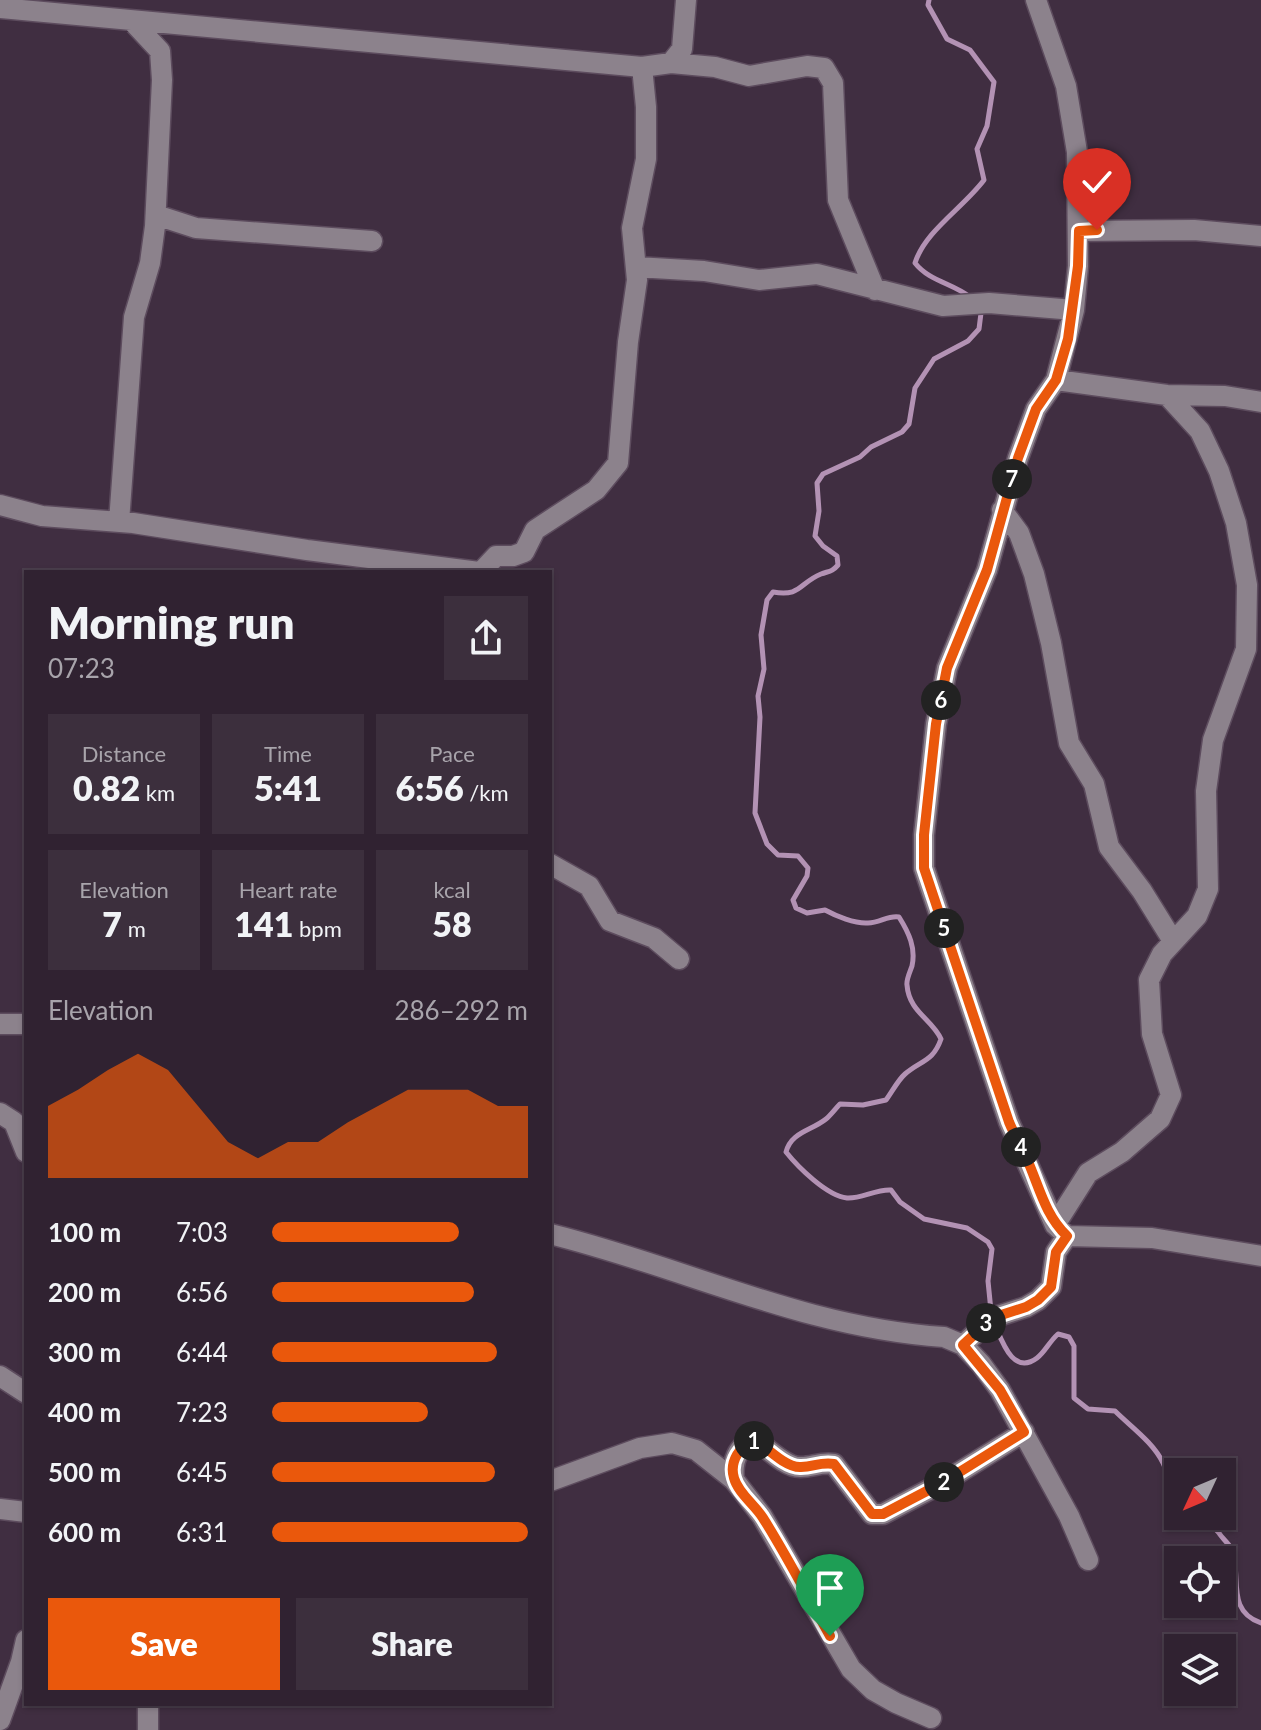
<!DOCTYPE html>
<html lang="en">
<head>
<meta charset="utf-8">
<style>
	:root { --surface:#302231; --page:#3c2f3d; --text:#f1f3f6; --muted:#a8a4ab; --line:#4b3f4d; --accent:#ea580c }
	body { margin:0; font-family:Lato,sans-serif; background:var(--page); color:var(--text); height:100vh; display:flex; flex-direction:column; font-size:30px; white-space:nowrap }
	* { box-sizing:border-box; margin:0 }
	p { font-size:26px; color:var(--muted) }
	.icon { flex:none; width:44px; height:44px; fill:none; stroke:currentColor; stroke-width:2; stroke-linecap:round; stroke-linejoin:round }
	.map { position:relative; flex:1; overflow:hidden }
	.side { position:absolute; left:24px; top:570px; width:528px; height:1136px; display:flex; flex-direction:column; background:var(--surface); border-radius:0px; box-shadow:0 2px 6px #0004,0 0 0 2px var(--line) }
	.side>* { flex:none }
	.needle { width:52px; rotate:226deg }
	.buttons { position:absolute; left:1164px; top:1458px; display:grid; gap:16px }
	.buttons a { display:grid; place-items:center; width:72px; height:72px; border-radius:0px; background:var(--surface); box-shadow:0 2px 6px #0004,0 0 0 2px var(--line); font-size:40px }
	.pin { position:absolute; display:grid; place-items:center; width:68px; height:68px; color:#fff; margin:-82px -34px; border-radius:50% 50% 50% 0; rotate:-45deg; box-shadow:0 0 8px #0007 }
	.pin .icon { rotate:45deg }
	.km { position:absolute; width:40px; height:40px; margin:-20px; border-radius:50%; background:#222; color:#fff; font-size:22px; line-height:40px; text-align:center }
	.round { display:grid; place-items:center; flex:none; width:84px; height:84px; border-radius:0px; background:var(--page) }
	.headline { display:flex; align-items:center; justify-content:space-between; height:136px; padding:0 24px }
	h1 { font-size:44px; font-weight:800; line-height:60px }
	.metrics { display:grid; grid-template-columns:repeat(3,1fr); gap:12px; height:136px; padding:8px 24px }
	.metrics div { display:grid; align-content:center; border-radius:0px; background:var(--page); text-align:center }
	.metrics b { font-size:34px; font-weight:800 }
	.metrics small { font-size:22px; font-weight:400 }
	.metrics p { font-size:22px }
	.chart { height:224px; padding:16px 24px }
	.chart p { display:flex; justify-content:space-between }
	.chart svg { width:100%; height:144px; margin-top:8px; fill:var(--accent); opacity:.7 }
	.primary-button { display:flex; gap:16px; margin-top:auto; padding:16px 24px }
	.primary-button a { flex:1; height:92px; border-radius:0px; background:var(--accent); color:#fff; font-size:32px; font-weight:800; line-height:92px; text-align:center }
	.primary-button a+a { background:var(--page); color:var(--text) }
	ul { padding:0 24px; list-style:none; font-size:26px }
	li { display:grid; grid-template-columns:128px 96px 1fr; align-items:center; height:60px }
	li i { height:20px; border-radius:10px; background:var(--accent) }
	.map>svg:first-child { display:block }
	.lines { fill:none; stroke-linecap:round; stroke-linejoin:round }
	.stream { stroke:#b392b4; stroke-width:5 }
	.minor-casing { stroke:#5d4c5e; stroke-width:23 }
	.minor { stroke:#8c828c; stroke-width:20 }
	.route-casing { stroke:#fff; stroke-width:16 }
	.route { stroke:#ea580c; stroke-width:10 }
</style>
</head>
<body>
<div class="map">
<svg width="1261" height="1730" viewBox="0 0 1261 1730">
	<rect width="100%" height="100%" fill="#402e41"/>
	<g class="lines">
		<!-- stream -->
		<path class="stream" d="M929 0 928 5 947 39 970 50 994 82 987 126 977 149 984 180C963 208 925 231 915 263 929 281 952 283 970 297
			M978 308 981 313 979 329 968 341 934 359 915 388 909 424 902 432 871 447 860 457 823 474 817 483 819 511 815 536 823 546 837 556 838 565C832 572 829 571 821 574 799 583 801 597 773 592L767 600 761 635 764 669 758 696 760 717 755 813 767 844 778 855 798 856 808 868 807 876 793 900 796 908 807 913 825 910C836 916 855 924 868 923 880 923 888 915 899 917 909 933 916 948 912 966 910 972 906 980 907 985 909 1012 932 1019 941 1039 933 1062 921 1060 905 1074 898 1080 892 1092 886 1100L863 1105 840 1104C835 1109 831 1115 826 1119 811 1131 791 1132 786 1152 798 1167 827 1196 847 1198 861 1199 876 1189 891 1190L900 1202 924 1219 967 1228 988 1242 992 1249 988 1281 991 1311
			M995 1325C1002 1341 1013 1376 1037 1358 1045 1352 1049 1342 1058 1334L1069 1337 1074 1346V1398L1088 1409 1115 1411C1130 1426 1154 1443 1163 1463 1171 1479 1167 1497 1178 1512
			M1181 1516C1199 1516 1208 1519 1219 1533 1222 1538 1228 1543 1231 1548 1243 1574 1224 1610 1261 1623"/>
		<!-- minor casing -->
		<g class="minor-casing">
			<path id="minor" d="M1036 0 1066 86 1077 152 1078 266 1074 310 1056 380 1036 409 1018 458 987 570 947 668 936 724 924 835V868L1009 1122 1055 1225 1067 1236 1152 1238 1261 1256
				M0 8 642 67 671 63 682 49 686 0
				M671 63 715 67 749 76 807 66 824 68 833 83 838 200 875 290
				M156 215 196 228 372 241
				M1079 231 1194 230 1261 236
				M636 267 704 271 759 280 817 274 943 306 989 303 1074 310
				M1056 380 1167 395 1225 396 1261 402
				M0 505 42 516 133 523 307 550 479 572
				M1002 510 1019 533 1034 574 1051 643 1069 743 1094 784 1109 847 1142 891 1173 941
				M119 522 134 317 150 263 155 226 162 80 160 51 132 21
				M481 572 496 556H513L524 552 535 530 596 490 618 463 628 342 637 280 632 228 646 159V107L642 67
				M550 864 589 886 610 921 654 938 679 959
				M0 1024H26
				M0 1113 14 1122 26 1152
				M1055 1225 1088 1173 1122 1152 1160 1119 1171 1095 1152 1034 1149 980 1162 954 1197 916 1208 889 1206 791 1213 740 1246 649 1247 585 1236 523 1219 471 1200 431 1167 395
				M550 1234C684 1267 804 1328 944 1337L963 1345 981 1364 1000 1390 1069 1516 1088 1560
				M963 1345 992 1318 1026 1307 1038 1300 1051 1287 1056 1252 1067 1236
				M0 1376 26 1393
				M734 1480C732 1463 736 1445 756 1440 767 1448 786 1468 801 1467 813 1467 820 1462 834 1464L872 1514H883L942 1483 1024 1432
				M550 1481 640 1448 672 1443 696 1450 734 1480 762 1516 851 1669 873 1690 896 1703 931 1718
				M0 1509 26 1512
				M148 1704V1730
				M0 1720 21 1662 26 1640"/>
		</g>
		<!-- minor -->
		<use href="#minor" class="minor"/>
	</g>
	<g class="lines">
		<!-- route casing -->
		<g class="route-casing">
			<path id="route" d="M830 1636C808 1597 787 1556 763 1518 755 1505 738 1493 734 1478 729 1462 740 1444 756 1440 767 1448 786 1468 801 1467 814 1467 819 1462 834 1464L872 1514H883L942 1483 1024 1432 1000 1390 963 1345 992 1318 1026 1307 1038 1300 1051 1287 1056 1252 1067 1236C1044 1214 1039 1185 1026 1157 1020 1145 1014 1134 1009 1122L924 868V835L936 724 947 668 987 570 1018 458 1036 409 1056 380 1068 339 1078 266 1079 231 1097 230"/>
		</g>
		<!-- route -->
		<use href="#route" class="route"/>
	</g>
</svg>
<div class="buttons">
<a><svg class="needle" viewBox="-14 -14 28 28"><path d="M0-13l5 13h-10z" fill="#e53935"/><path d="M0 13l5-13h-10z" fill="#a8a4ab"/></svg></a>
<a><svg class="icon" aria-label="locate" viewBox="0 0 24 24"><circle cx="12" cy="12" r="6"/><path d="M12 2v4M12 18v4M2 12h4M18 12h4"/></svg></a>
<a><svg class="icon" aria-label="layers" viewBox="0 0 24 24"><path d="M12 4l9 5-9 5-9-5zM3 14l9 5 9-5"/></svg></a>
</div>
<div class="pin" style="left:830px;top:1636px;background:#1e9e55"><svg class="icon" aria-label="arrive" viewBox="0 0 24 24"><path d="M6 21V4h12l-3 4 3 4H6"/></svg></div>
<div class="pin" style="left:1097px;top:230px;background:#d93025"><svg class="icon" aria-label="check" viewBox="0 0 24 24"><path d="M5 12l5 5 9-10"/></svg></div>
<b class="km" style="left:754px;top:1441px">1</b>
<b class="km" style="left:944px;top:1482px">2</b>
<b class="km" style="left:986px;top:1323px">3</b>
<b class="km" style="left:1021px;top:1147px">4</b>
<b class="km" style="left:944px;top:928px">5</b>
<b class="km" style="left:941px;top:700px">6</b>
<b class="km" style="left:1012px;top:479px">7</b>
<section class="side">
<div class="headline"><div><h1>Morning run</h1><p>07:23</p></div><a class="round"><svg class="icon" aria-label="share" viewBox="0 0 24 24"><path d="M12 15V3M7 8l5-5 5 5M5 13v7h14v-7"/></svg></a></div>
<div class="metrics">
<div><p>Distance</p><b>0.82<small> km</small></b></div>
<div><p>Time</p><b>5:41</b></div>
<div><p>Pace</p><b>6:56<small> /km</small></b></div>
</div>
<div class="metrics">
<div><p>Elevation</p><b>7<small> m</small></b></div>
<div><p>Heart rate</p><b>141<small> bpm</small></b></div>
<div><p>kcal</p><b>58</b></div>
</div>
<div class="chart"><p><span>Elevation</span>286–292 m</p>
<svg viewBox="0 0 160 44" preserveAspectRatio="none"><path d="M0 44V22L10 17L20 11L30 6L40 11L50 22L60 33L70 38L80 33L90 33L100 27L110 22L120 17L130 17L140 17L150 22L160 22V44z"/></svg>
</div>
<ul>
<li><b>100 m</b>7:03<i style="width:73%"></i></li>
<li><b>200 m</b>6:56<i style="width:79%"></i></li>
<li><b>300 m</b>6:44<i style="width:88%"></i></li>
<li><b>400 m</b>7:23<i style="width:61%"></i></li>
<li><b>500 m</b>6:45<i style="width:87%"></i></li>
<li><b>600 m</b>6:31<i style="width:100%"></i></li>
</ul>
<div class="primary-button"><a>Save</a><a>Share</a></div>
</section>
</div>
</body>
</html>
